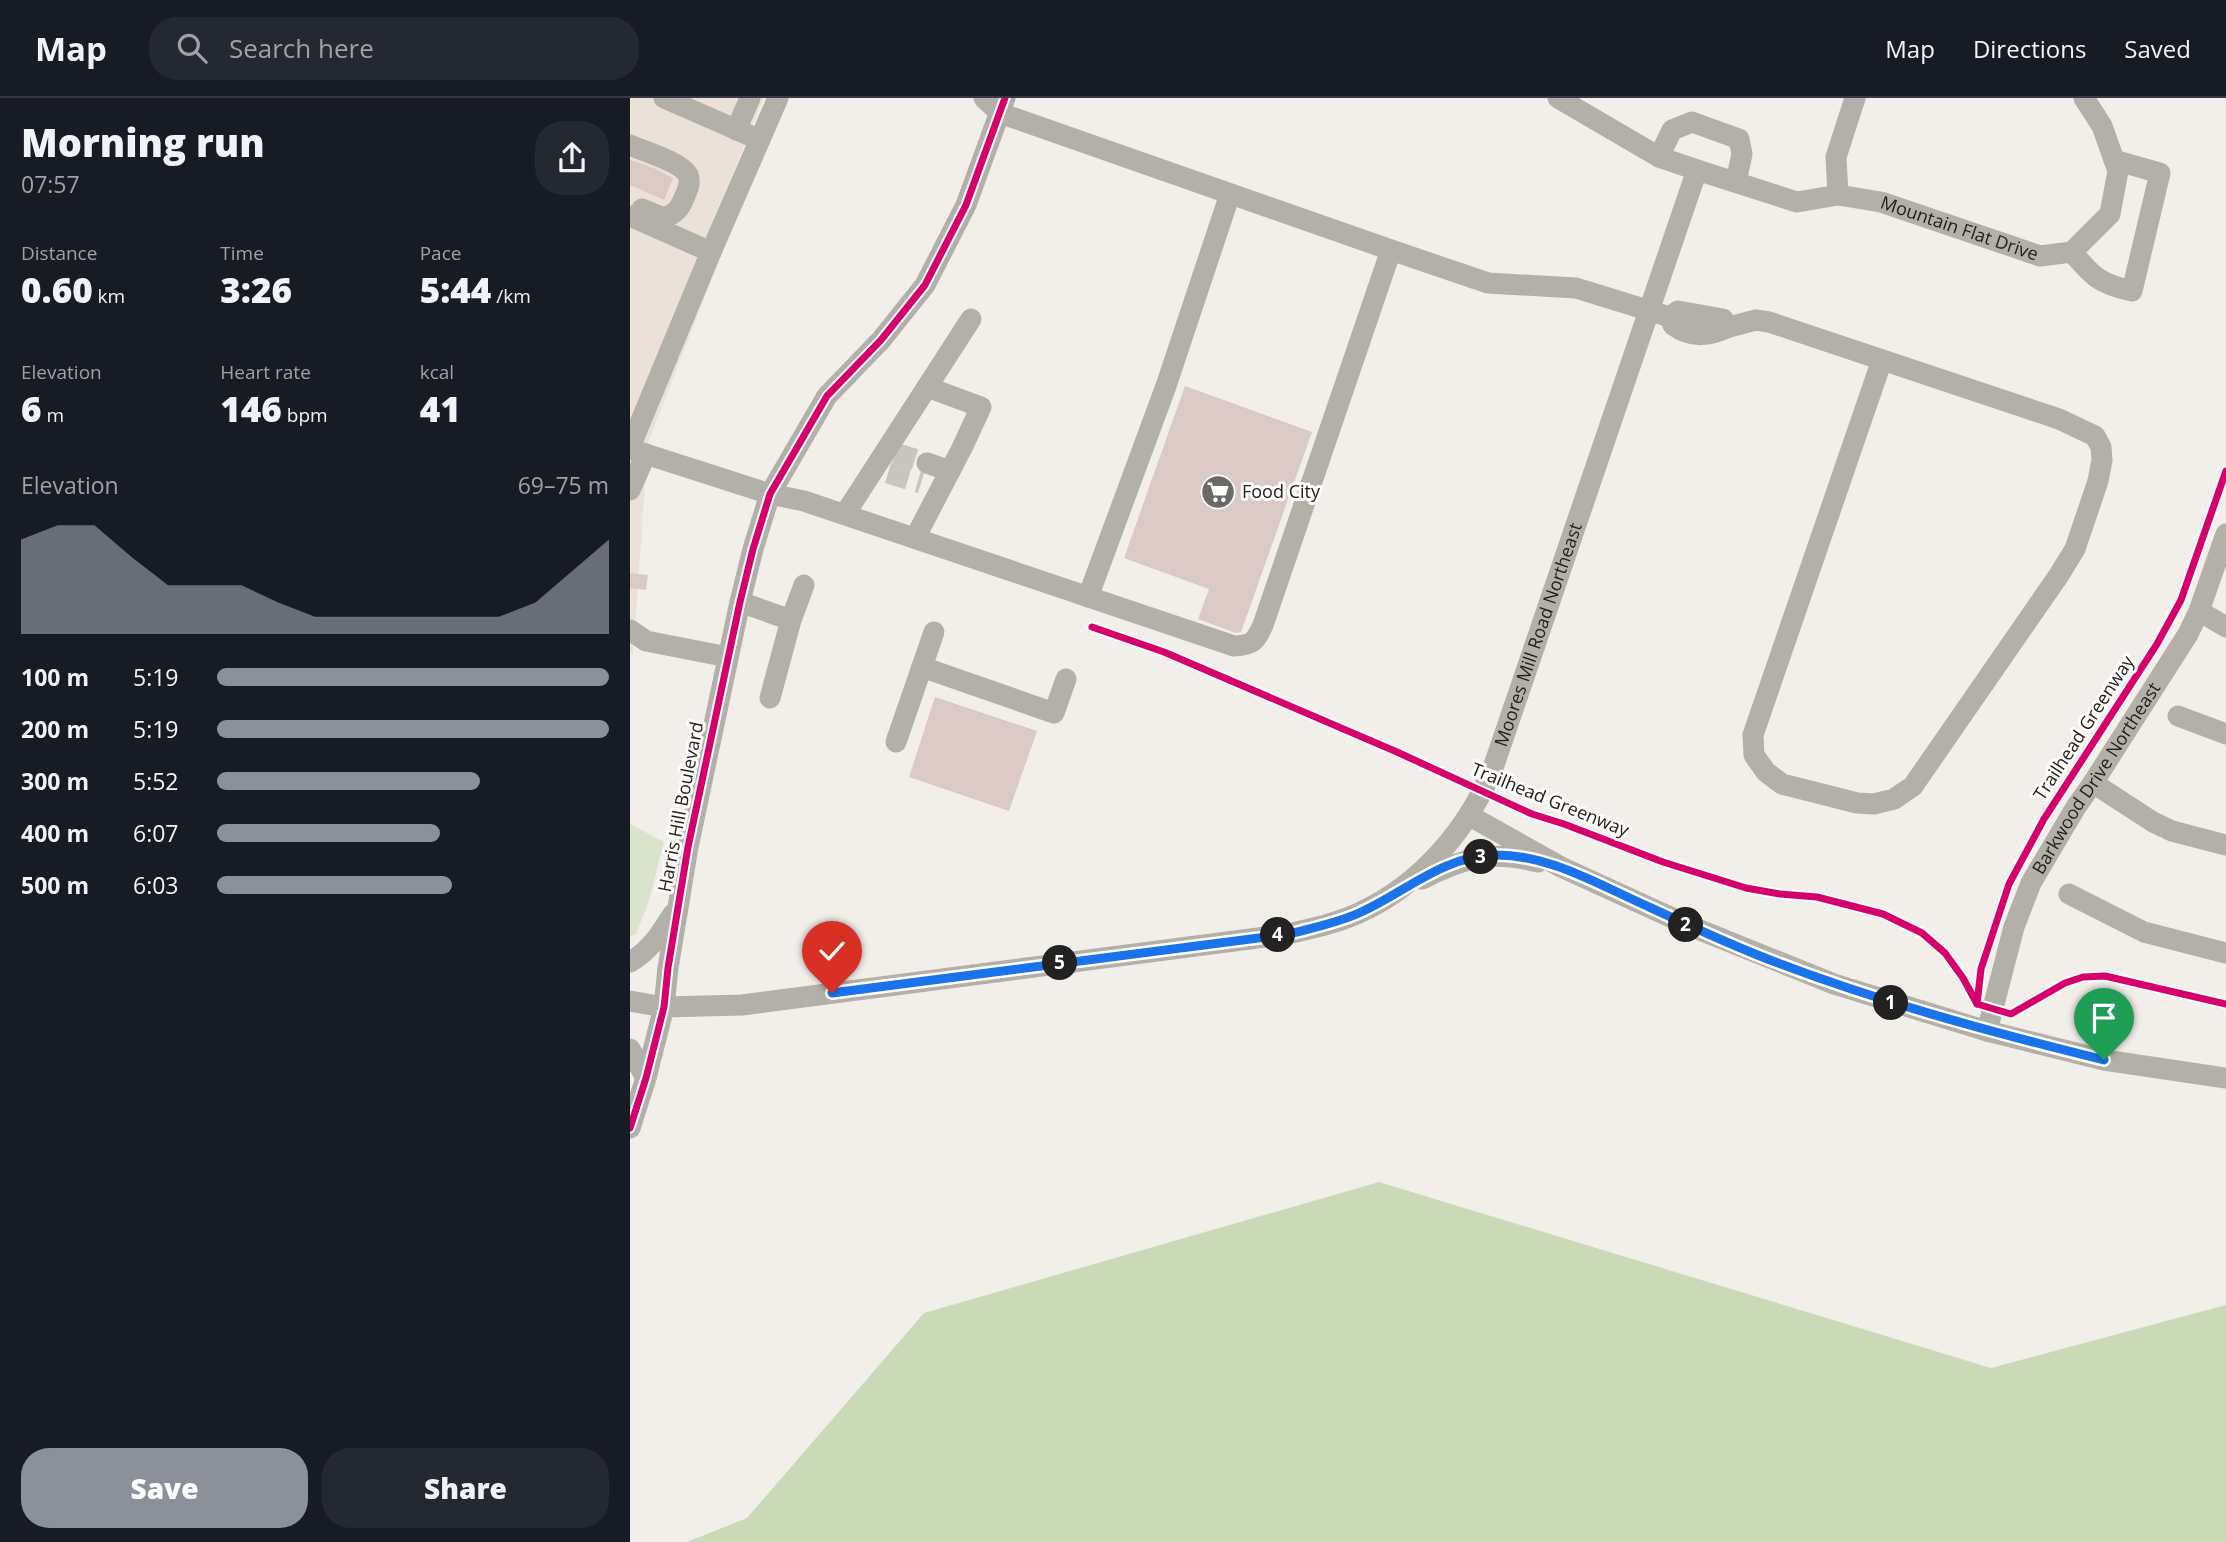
<!DOCTYPE html>
<html lang="en">
<head>
<meta charset="utf-8">
<style>
	:root { --surface:#171b24; --page:#242831; --text:#f1f3f6; --muted:#9ea1a6; --line:#363941; --accent:#8c9099 }
	body { margin:0; font-family:"Open Sans",sans-serif; background:var(--page); color:var(--text); height:100vh; display:flex; flex-direction:column; font-size:26px; white-space:nowrap }
	* { box-sizing:border-box; margin:0 }
	p { font-size:23px; color:var(--muted) }
	.icon { flex:none; width:38px; height:38px; fill:none; stroke:currentColor; stroke-width:2; stroke-linecap:round; stroke-linejoin:round }
	.map { position:relative; flex:1; overflow:hidden }
	.side { display:flex; flex-direction:column; background:var(--surface); width:630px }
	.side>* { flex:none }
	.pin { position:absolute; display:grid; place-items:center; width:60px; height:60px; color:#fff; margin:-72px -30px; border-radius:50% 50% 50% 0; rotate:-45deg; box-shadow:0 0 7px #0007 }
	.pin .icon { rotate:45deg }
	.km { position:absolute; width:35px; height:35px; margin:-18px; border-radius:50%; background:#222; color:#fff; font-size:19px; line-height:35px; text-align:center }
	.round { display:grid; place-items:center; flex:none; width:74px; height:74px; border-radius:28px; background:var(--page) }
	.overview { display:flex; align-items:center; justify-content:space-between; height:119px; padding:0 21px }
	h1 { font-size:38px; font-weight:800; line-height:52px }
	.figures { display:grid; grid-template-columns:repeat(3,1fr); gap:10px; height:119px; padding:7px 21px }
	.figures div { display:grid; align-content:center }
	.figures b { font-size:35px; font-weight:800 }
	.figures small { font-size:19px; font-weight:400 }
	.figures p { font-size:19px }
	.chart { height:196px; padding:14px 21px }
	.chart p { display:flex; justify-content:space-between }
	.chart svg { width:100%; height:126px; margin-top:7px; fill:var(--accent); opacity:.7 }
	.button { display:flex; gap:14px; margin-top:auto; padding:14px 21px }
	.button a { flex:1; height:80px; border-radius:28px; background:var(--accent); color:#fff; font-size:28px; font-weight:800; line-height:80px; text-align:center }
	.button a+a { background:var(--page); color:var(--text) }
	ul { padding:0 21px; list-style:none; font-size:23px }
	li { display:grid; grid-template-columns:112px 84px 1fr; align-items:center; height:52px }
	li i { height:18px; border-radius:9px; background:var(--accent) }
	header { display:flex; align-items:center; gap:42px; box-sizing:border-box; height:98px; padding:0 35px; background:var(--surface); border-bottom:2px solid var(--line) }
	header strong { font-size:33px }
	nav { display:flex; gap:38px; margin-inline-start:auto; font-size:24px }
	.search { width:490px; height:63px; background:var(--page); display:flex; align-items:center; gap:18px; box-sizing:border-box; padding:0 24px; border-radius:28px; color:var(--muted); font-size:26px }
	main { display:flex; flex:1; min-height:0 }
	.map>svg:first-child { display:block }
	.built { fill:#eae2d8 }
	.green { fill:#dae3cc }
	.forest { fill:#cadab7 }
	.building { fill:#dacac5 }
	.lines { fill:none; stroke-linecap:round; stroke-linejoin:round }
	.minor-tunnel { stroke:#c9c5c1; stroke-width:21; stroke-dasharray:21 10; stroke-linecap:butt }
	.minor { stroke:#b3b0a9; stroke-width:21 }
	.cycleway-casing { stroke:#fefdfb; stroke-width:11 }
	.cycleway { stroke:#d6006c; stroke-width:7 }
	.route-casing { stroke:#fff; stroke-width:14 }
	.route { stroke:#1a73e8; stroke-width:9 }
	.labels { text-anchor:middle; stroke-width:6; stroke-linejoin:round; paint-order:stroke }
	.street-label { font-size:18px; fill:#23211e; stroke:#fefdfb }
	.poi-label { font-size:18px; fill:#23211e; stroke:#fefdfb; text-anchor:start }
</style>
</head>
<body>
<header>
<strong>Map</strong>
<div class="search"><svg class="icon" aria-label="search" viewBox="0 0 24 24"><circle cx="10" cy="10" r="6"/><path d="M15 15l6 6"/></svg>Search here</div>
<nav><a>Map</a><a>Directions</a><a>Saved</a></nav>
</header>
<main>
<section class="side">
<div class="overview"><div><h1>Morning run</h1><p>07:57</p></div><a class="round"><svg class="icon" aria-label="share" viewBox="0 0 24 24"><path d="M12 15V3M7 8l5-5 5 5M5 13v7h14v-7"/></svg></a></div>
<div class="figures">
<div><p>Distance</p><b>0.60<small> km</small></b></div>
<div><p>Time</p><b>3:26</b></div>
<div><p>Pace</p><b>5:44<small> /km</small></b></div>
</div>
<div class="figures">
<div><p>Elevation</p><b>6<small> m</small></b></div>
<div><p>Heart rate</p><b>146<small> bpm</small></b></div>
<div><p>kcal</p><b>41</b></div>
</div>
<div class="chart"><p><span>Elevation</span>69–75 m</p>
<svg viewBox="0 0 160 44" preserveAspectRatio="none"><path d="M0 44V11L10 6L20 6L30 17L40 27L50 27L60 27L70 33L80 38L90 38L100 38L110 38L120 38L130 38L140 33L150 22L160 11V44z"/></svg>
</div>
<ul>
<li><b>100 m</b>5:19<i style="width:100%"></i></li>
<li><b>200 m</b>5:19<i style="width:100%"></i></li>
<li><b>300 m</b>5:52<i style="width:67%"></i></li>
<li><b>400 m</b>6:07<i style="width:57%"></i></li>
<li><b>500 m</b>6:03<i style="width:60%"></i></li>
</ul>
<div class="button"><a>Save</a><a>Share</a></div>
</section>
<div class="map">
<svg width="1596" height="1444" viewBox="0 0 1596 1444">
	<rect width="100%" height="100%" fill="#f2eeea"/>
	<!-- built -->
	<path class="built" d="M0 0H134L77 137 93 152 18 345 3 556 0 555Z"/>
	<!-- green -->
	<path class="green" d="M0 726 34 744 19 803 6 836 0 839Z"/>
	<!-- forest -->
	<path class="forest" d="M749 1084 1361 1270 1596 1207V1444H57L117 1420 294 1215Z"/>
	<!-- building -->
	<path class="building" d="M0 62 26 71 43 80 34 102 0 87Z
		M555 288 682 334 611 534 606 535 568 521 579 491 494 460Z
		M0 475 18 477 16 492 0 490Z
		M305 599 407 633 379 713 279 679Z"/>
	<g class="lines">
		<!-- minor-tunnel -->
		<path class="minor-tunnel" d="M265 355 297 365
			M258 375 291 385"/>
		<!-- minor -->
		<g class="minor">
			<path d="M34 0 130 42"/>
			<path d="M354 0 370 15 761 152"/>
			<path id="s1" d="M928 0 1029 59 1067 72 1167 104 1208 97 1251 104 1410 158 1442 154 1480 116 1488 73 1472 28 1454 0"/>
			<path d="M106 32 120 0"/>
			<path d="M0 47C13 53 52 64 58 77 61 84 58 91 55 98 50 110 47 115 34 120L12 111"/>
			<path d="M1029 59 1042 32 1062 24 1109 41 1112 56 1106 84"/>
			<path d="M1208 97 1206 59 1225 0"/>
			<path d="M0 118 81 154 0 349"/>
			<path d="M81 154 148 0"/>
			<path d="M1442 154C1463 179 1470 186 1502 193L1530 75 1484 62"/>
			<path d="M1048 213 1093 221 1099 229C1080 238 1062 241 1043 227L1040 219Z"/>
			<path d="M1099 229 1126 222 1139 224 1429 321 1465 338 1471 349 1472 362 1468 383 1445 451 1429 477 1283 688 1264 701 1244 706 1227 705 1152 686 1136 674 1124 657 1123 637 1252 262"/>
			<path d="M0 351 140 396 174 403 604 548C623 547 625 544 633 527L761 152 858 185 946 190 1040 219"/>
			<path d="M297 365 320 373"/>
			<path d="M0 392 16 356"/>
			<path d="M215 416 341 221"/>
			<path d="M285 440 332 350 351 309 297 289"/>
			<path d="M458 499 536 288 600 96"/>
			<path d="M110 504 161 522"/>
			<path d="M1569 513 1596 529"/>
			<path d="M0 532 16 543 98 559"/>
			<path d="M292 569 424 615 436 581"/>
			<path d="M140 600 161 522 174 487"/>
			<path d="M1548 618 1596 636"/>
			<path d="M266 644 304 534"/>
			<path d="M1463 685 1523 724 1542 733 1596 747"/>
			<path d="M840 718 931 769 1060 828 1204 886 1357 933 1474 962 1596 980"/>
			<path d="M792 781C837 759 859 752 908 764"/>
			<path d="M1439 796 1514 834 1596 855"/>
			<path d="M0 864C20 853 31 835 43 816"/>
			<path id="s2" d="M0 903 34 909 112 907 658 836C683 830 708 825 731 814 791 786 838 731 863 670L1067 72"/>
			<path id="s3" d="M1357 933 1384 829 1401 785 1446 709 1463 685 1558 536 1569 513 1596 436"/>
			<path d="M0 951 16 980"/>
			<path d="M0 1030 16 980 34 909 38 870 58 749 110 504 123 451 140 396 197 298 251 242 295 187 336 107 375 0"/>
		</g>
		<!-- cycleway casing -->
		<g class="cycleway-casing">
			<path id="cycleway" d="M1596 373 1551 502 1527 546 1414 721 1379 786 1351 871 1347 906 1381 916 1435 885 1453 879 1475 878 1596 906
				M462 529 534 554 767 654 902 716 934 726 1033 764 1116 790 1150 796 1187 799 1253 816 1292 835 1315 855 1333 880 1347 906
				M0 1030 16 980 34 909 38 870 58 749 110 504 123 451 140 396 197 298 251 242 295 187 336 107 375 0"/>
		</g>
		<!-- cycleway -->
		<use href="#cycleway" class="cycleway"/>
	</g>
	<g class="lines">
		<!-- route casing -->
		<g class="route-casing">
			<path id="route" d="M202 895 659 836C682 830 707 825 729 815 774 795 813 758 864 757 914 756 960 782 1004 802 1045 821 1087 841 1130 858 1242 902 1357 933 1474 962"/>
		</g>
		<!-- route -->
		<use href="#route" class="route"/>
	</g>
	<!-- icons -->
	<defs>
		<g id="supermarket-disc" transform="scale(1.75)"><circle r="9.5" fill="#6b6965" stroke="#fefdfb"/><path d="M-6-5.5h2.5l.6 2H6L4.5 2H-2.5L-4.4-4H-6ZM-1.5 3.2a1.3 1.3 0 1 0 .1 0ZM3 3.2a1.3 1.3 0 1 0 .1 0Z" fill="#fff"/></g>
	</defs>
	<g fill-rule="evenodd">
		<use href="#supermarket-disc" x="588" y="394"/>
	</g>
	<g class="labels">
		<!-- street labels -->
		<g class="street-label">
			<text dy="6" stroke="none"><textPath href="#s1" startOffset="430">Mountain Flat Drive</textPath></text>
			<text dy="6" stroke="none"><textPath href="#s2" startOffset="1080">Moores Mill Road Northeast</textPath></text>
			<text transform="translate(1454 630) rotate(-57)" y="6">Trailhead Greenway</text>
			<text dy="6" stroke="none"><textPath href="#s3" startOffset="278">Barkwood Drive Northeast</textPath></text>
			<text transform="translate(920 702) rotate(22)" y="6">Trailhead Greenway</text>
			<text transform="translate(51 709) rotate(-79)" y="6">Harris Hill Boulevard</text>
		</g>
		<!-- poi labels -->
		<g class="poi-label">
			<text x="612" y="400">Food City</text>
		</g>
	</g>
</svg>
<div class="pin" style="left:1474px;top:962px;background:#1e9e55"><svg class="icon" aria-label="arrive" viewBox="0 0 24 24"><path d="M6 21V4h12l-3 4 3 4H6"/></svg></div>
<div class="pin" style="left:202px;top:895px;background:#d93025"><svg class="icon" aria-label="check" viewBox="0 0 24 24"><path d="M5 12l5 5 9-10"/></svg></div>
<b class="km" style="left:1261px;top:905px">1</b>
<b class="km" style="left:1056px;top:827px">2</b>
<b class="km" style="left:851px;top:759px">3</b>
<b class="km" style="left:648px;top:837px">4</b>
<b class="km" style="left:430px;top:865px">5</b>
</div>
</main>
</body>
</html>
